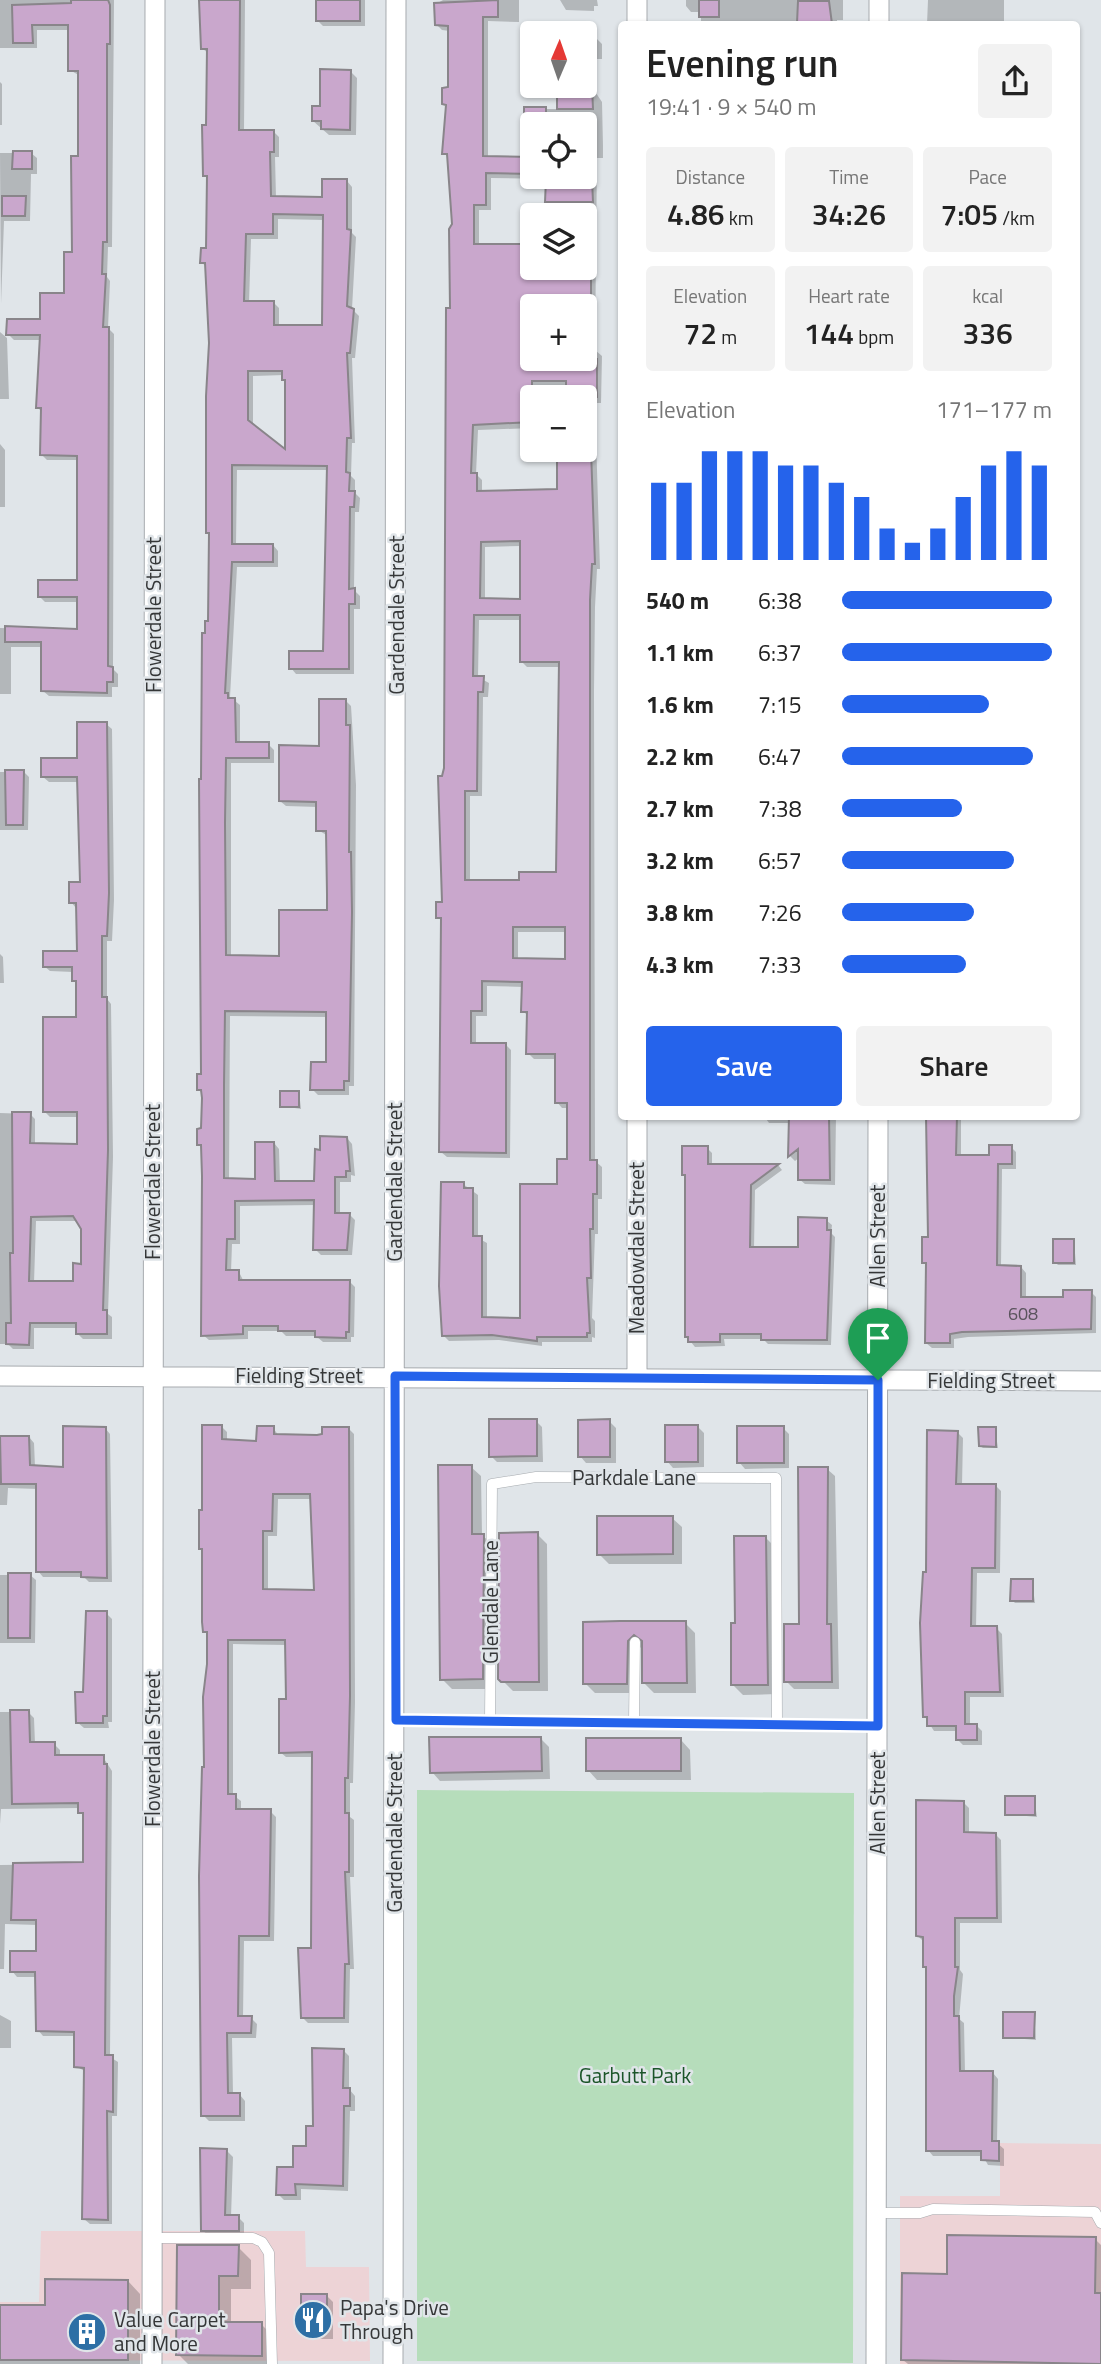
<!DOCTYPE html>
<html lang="en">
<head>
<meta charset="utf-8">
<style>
	:root { --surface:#fff; --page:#f2f2f2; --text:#222; --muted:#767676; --accent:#2563eb }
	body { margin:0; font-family:"Titillium Web",sans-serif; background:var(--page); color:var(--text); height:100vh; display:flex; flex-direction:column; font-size:26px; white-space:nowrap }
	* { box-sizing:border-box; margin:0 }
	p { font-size:23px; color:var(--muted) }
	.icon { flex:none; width:38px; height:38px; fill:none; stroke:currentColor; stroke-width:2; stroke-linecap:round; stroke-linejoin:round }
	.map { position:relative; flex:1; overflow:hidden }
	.panel { position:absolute; left:618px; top:21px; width:462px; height:1099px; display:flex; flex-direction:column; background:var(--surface); border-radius:7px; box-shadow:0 2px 5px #0004 }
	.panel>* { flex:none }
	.needle { width:46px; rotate:2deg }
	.tools { position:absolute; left:520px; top:21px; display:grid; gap:14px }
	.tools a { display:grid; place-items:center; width:77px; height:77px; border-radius:7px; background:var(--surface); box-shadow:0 2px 5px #0004; font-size:35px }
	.pin { position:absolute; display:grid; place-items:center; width:60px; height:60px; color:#fff; margin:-72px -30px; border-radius:50% 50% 50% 0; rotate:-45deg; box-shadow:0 0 7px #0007 }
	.pin .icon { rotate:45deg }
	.round { display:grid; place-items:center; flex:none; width:74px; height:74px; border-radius:7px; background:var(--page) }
	.headline { display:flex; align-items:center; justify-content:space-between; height:119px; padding:0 28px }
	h1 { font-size:38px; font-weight:600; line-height:52px }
	.stats { display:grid; grid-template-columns:repeat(3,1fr); gap:10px; height:119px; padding:7px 28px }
	.stats div { display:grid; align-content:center; border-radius:7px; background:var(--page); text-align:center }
	.stats b { font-size:30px; font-weight:600 }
	.stats small { font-size:19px; font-weight:400 }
	.stats p { font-size:19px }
	.chart { height:196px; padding:14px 28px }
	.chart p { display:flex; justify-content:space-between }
	.chart svg { width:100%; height:126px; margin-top:7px; stroke:var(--accent); stroke-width:6 }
	.button { display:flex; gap:14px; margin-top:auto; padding:14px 28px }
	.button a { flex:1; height:80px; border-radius:7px; background:var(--accent); color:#fff; font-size:28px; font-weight:600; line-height:80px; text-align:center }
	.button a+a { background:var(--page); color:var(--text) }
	ul { padding:0 28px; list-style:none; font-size:23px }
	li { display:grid; grid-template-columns:112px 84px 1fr; align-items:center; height:52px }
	li i { height:18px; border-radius:9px; background:var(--accent) }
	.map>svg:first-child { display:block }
	.commercial { fill:#edd3d6 }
	.green { fill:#b6ddbb }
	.shadow { fill:#0003; fill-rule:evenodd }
	.building { fill:#c9a7cc; stroke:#89858a; stroke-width:2; fill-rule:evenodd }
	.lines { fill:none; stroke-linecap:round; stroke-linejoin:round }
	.service-casing { stroke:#a7abaf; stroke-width:11 }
	.minor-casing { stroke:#a7abaf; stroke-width:21 }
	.service { stroke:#fff; stroke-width:10 }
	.minor { stroke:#fff; stroke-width:19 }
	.route-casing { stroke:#fff; stroke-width:14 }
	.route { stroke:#2563eb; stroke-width:9 }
	.labels { text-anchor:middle; stroke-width:5; stroke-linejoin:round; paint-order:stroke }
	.number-label { font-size:18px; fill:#5a535d }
	.street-label { font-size:21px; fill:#353738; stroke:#e0e5e9 }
	.park-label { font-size:21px; fill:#1b5529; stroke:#e0e5e9 }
	.poi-label { font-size:21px; fill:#353738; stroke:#e0e5e9; text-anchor:start }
</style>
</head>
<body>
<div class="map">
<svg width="1101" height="2364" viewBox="0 0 1101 2364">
	<rect width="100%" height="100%" fill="#e0e5e9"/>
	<!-- commercial -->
	<path class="commercial" d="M1000 2143 1101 2144V2364H900V2196H1000Z
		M41 2231H305L306 2267H369L370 2361 0 2360V2302H39Z"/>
	<!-- green -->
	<path class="green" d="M417 1790 854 1793 853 2363 417 2361Z"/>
	<!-- shadow -->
	<path class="shadow" d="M0 0H114L112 247H108L107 277 110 281 108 328 114 334 113 669 118 674V687H112V697L49 696 43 691V647H11V694H0V628L79 630V602H45L40 597 78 582V460H47L41 454 42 412 38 408 42 340H14L8 334 42 321 66 294 74 254 80 157V76L70 70V30H37V48H0Z
		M201 0H245L244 131H273L279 137V157H275L276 198 324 199 347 181 352 187V233L356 237 352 309 359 316 355 358H352L355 443H352L351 476 355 480V493L360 498 359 512H355L354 590 360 596V609H354V674H296L291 668 325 653 328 470H237L236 545H273L278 551V567H237L230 697 240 705V744H268L274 750V763H231V956L281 957 329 911 328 836 318 830V807L286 806 280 801 321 747 346 701 351 706 356 785 354 1086H349V1095H318L312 1089 328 1063V1017L230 1016 229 1180 257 1181 274 1143 279 1149 280 1183H316L321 1151 347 1138 352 1144 355 1176 351 1175V1182H340V1215H350L355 1220 352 1255H321L315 1249V1205L240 1206V1244H232L231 1272H239L244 1282H350L355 1287 354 1337H351V1342H323L316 1336H286L281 1331H248V1339L209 1340 203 1335V1148L198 1144 203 1130V1094L198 1089 203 1076V781L209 623 210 343 207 267 202 263 207 249 209 180 204 175 209 54 203 49ZM278 219 324 220V327H279V308L273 302 249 303 251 239H278ZM284 375 287 383V453L253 426V376Z
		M317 0H365V26H323L317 20Z
		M443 0H519V22L488 21V158H523L526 109H559V86H584V38H596L602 44V59H593L594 90 602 102 603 145V158H597L595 350 602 356 601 403H595L600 569H597L595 607 594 691 595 1161 602 1167V1199H598V1234H595L592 1318 595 1321V1338L592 1337V1342H542V1346L499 1340 449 1341 443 1335 463 1184 478 1195V1238L487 1243V1319H522L559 1186 569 1161V1108H562L557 1102V1059H534L528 1053 529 1017 523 1011 524 987 487 986V1016H476V1045H506L511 1050 510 1158 447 1157 441 1152 443 923 438 917 443 904 453 224 449 158 444 153 450 31 442 30 436 24V4ZM532 124H584V177H532ZM491 178 547 179V201L553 206 568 207V215H584V268H532V239L523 238V246H479V210H491ZM532 306H584V359H532ZM532 397H584V450H554L558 456V491L482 492V480L476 474 478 430 532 428ZM521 546 522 601 485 600V547ZM479 620H522L521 661 527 667H560L558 874 521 882 470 881V796H482L483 697H488L489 683 478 677ZM518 932H566V961L518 960Z
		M560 0H597L598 6H594V11L566 10Z
		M686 0H843V20H837V24H701V12H691L686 6Z
		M928 0H1004V24H927Z
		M350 71 357 78 356 135H329L313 121Z
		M0 82 2 84V125H0Z
		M0 153H31L37 158V174H31L30 221H4L1 304Z
		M0 332 7 338 9 399H0Z
		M0 444 5 450V507H0Z
		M106 724 112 729 114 900 112 941H107V999L111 1004 113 1157 108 1314 112 1317V1339H83L78 1334V1328H34V1349H13L8 1344H0V1113L30 1114 35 1119V1145L79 1146V1117H50L45 1112 78 1018V984L73 980V972L50 971 44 966 79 953 76 908 71 902 82 884 79 782H49L43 777 79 759ZM36 1221H78L83 1229V1265L74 1283H34Z
		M0 772H24L29 777 28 830H0Z
		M0 954 3 957 4 983H0Z
		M299 1092 301 1109 282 1106Z
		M836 1116 835 1185 805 1184 799 1179 800 1157 795 1161 790 1156V1123H769L764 1116Z
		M928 1116H1001V1120H961V1157H990L1011 1147 1016 1152V1169H1002L1001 1267H1021L1026 1273V1299L1065 1298 1091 1292 1096 1297V1333L968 1337 954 1339V1348H932L926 1343 928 1266 924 1262 929 1239Z
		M707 1148 712 1153V1165H778L782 1170 755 1190 754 1249H800L826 1220 832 1225 831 1233 835 1237 831 1345 768 1344 763 1339H724L725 1346 695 1347 686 1336 687 1178 683 1174Z
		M1074 1241 1076 1265H1058L1055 1262Z
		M536 1421 542 1427 543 1462H497L491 1456Z
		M609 1421 616 1428V1463H586L580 1456Z
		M221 1426 227 1432V1441L258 1442 273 1428 279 1436 317 1437 348 1428 354 1434 355 1702 353 1783H350V1817L354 1820V1877H350L354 1969H350L349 2023H308L302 2017 313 1950V1757H286L280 1752 287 1701V1645L233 1644V1795L241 1801V1810L270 1811 276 1817 274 1941H244L243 2018H251L257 2024 256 2038H232L233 2095H240L245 2101V2121H209L203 2115 200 1963 209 1635 205 1631 204 1552 200 1548ZM278 1499H311L316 1592 268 1591V1536H277Z
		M698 1427 704 1433V1467L673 1468 667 1461Z
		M105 1428 110 1434 112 1582H89L84 1577H43L38 1571V1489L8 1488 7 1505H0V1438L29 1437 34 1443 35 1467 64 1468Z
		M783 1428 789 1434V1468L745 1469 739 1462Z
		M995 1429 998 1448H983L980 1446Z
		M958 1433 963 1438 962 1485H995L1001 1491 1000 1573H977L976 1628H996L1002 1634 1004 1697H970V1726H977L982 1731V1745H963L958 1740V1731H934L925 1717 927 1574Z
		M471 1467 481 1476 482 1535 493 1545 492 1689H452L442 1679Z
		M827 1469 835 1476 839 1689H794L786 1681 801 1626Z
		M672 1518 682 1527V1564H609L599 1554Z
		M537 1534 547 1544 548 1691H513L500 1678Z
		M766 1538 776 1548 777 1694 743 1695 733 1685 737 1625Z
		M0 1575H30L36 1580 35 1643H0Z
		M1032 1581 1035 1603H1015L1012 1600Z
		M106 1613 112 1619V1722H108L109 1728H84L77 1722Z
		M584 1623H685L695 1633 696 1693H654L644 1683V1644L637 1651 636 1693H595L585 1683Z
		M0 1712H28L34 1718 35 1744H54L60 1750V1757H103L112 1771 110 2057 118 2062 117 2116H112V2224H90L84 2219 86 2072 76 2066V2036H43L38 2030 37 1977H17L12 1971 37 1953 38 1925 5 1924 4 1969H0V1865L85 1864 84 1817 80 1808 1 1809 0 1824Z
		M541 1739 549 1747 550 1779 440 1781 432 1772Z
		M681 1740 690 1750 691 1780H597L588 1770Z
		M1034 1798 1037 1817 1007 1814Z
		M963 1802 969 1808V1834H995L1001 1840 1002 1923H960V1970L963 1974 959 2019 964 2023 965 2073H993L998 2079 997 2143 1004 2149V2166L988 2165 983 2156H933L928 2150V1969L925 1966 923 1941 917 1935Z
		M1034 2014 1036 2040 1004 2037Z
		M0 2015 11 2021V2048H0Z
		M343 2050 349 2056V2089L355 2096V2111H350L348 2191 301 2189V2200H284L278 2194 308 2148Z
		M227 2151 233 2157 231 2217H238L244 2223V2236H209L202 2230Z
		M1095 2239 1101 2245V2364H908L903 2360 949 2276Z
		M179 2247H238L251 2260V2289H231V2324H261L274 2337V2364H188L178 2354Z
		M128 2281 140 2294V2364H0V2307H47Z
		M327 2296 333 2302V2339H309L303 2333Z"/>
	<!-- building -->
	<path class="building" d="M71 0H108L110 5V44H107V242H103L102 274H106L103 327H109L108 666 113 667V682H107V693L41 691V642H5V626L77 629V597H38V580H77V456L40 455 41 408H36L40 335H6L7 319H40V293H64V252H72L71 156H78V71H68V25H32L33 43H13L12 5 71 3Z
		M199 0H240L239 130H274V152H270L271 196 322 197V179H347V229L351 230 347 306 354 309 350 353H347L351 438H347L346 472 350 473 349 491H355L354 507H350L349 589 355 588V604H349V669H289V651H323L327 466 232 465V544H273V562H232L225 693H228V698H235L236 742H269V758H226L225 823 226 955 279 956V910H327V894L326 831H316V802L279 801V745L319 746V699H346V725H350L349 852H351L352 912 349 1081H344V1090H310L311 1062H326V1012L225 1011 224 1085V1178L255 1179V1142H274L275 1181H314L315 1149 320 1150V1136L347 1137 350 1171H346V1177H335V1213H350L347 1250H313L314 1200 235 1201V1239H227L226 1270H239V1280H350L349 1332H346V1338L315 1337V1331H278V1326H243V1334L201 1336 202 1176 201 1145H197V1129L201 1128 202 1098 201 1090H197V1074H201L199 779H201L202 633H205V621H208L209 533H206V396L209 343 205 263H200L201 248H206L207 176H203L202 125H206L207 49H201ZM273 214 323 215 322 325H274V301H244L246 234H273ZM248 371H282V380H285V449L248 420Z
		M316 0H360V21H316Z
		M498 0V17H483V156L532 157V174L486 173V205H474V244H532V268H591V306H532V359H597V397H566V381H532V422L473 425 471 473H477V491L557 489V450H591L595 564H592L590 600V1160H597V1194H593V1229H590L591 1278H587L590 1333H587V1337H537V1341L492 1335 442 1336 439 1286 441 1182H464V1188H473V1236H482V1317L520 1318V1184H557V1159H567V1103H555V1054H526L527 1012H521L522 982 482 981V1011H471V1043H506V1153L439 1152 441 918H436V902H442L438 776H442L444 768 446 308H450L449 229 452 224 447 154H442L446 105 442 104V88L448 87V26L435 25 434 3ZM520 541V599L480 598 481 542ZM474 615H520V662H559L556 872H519V880H465V791H477L478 692H483L484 676H473ZM513 927H565V959L513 958Z
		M699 0H719V17H699Z
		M798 1H829L832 24 797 23Z
		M320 69 351 70 350 130 321 129V121H312V106H320Z
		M557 86H592L593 109H557Z
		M524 107H546V123H524Z
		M13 151H32V169H12Z
		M546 179H592L593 202H545Z
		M2 196H26L25 216H2Z
		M77 722H107L109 893 107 936H102V997H107L108 1150 103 1310H107V1334H76V1323H30L29 1345 6 1344V1323H11L10 1253H13L12 1112H31L30 1143 77 1144V1112H43V1017H76V981H72V967H43V951H77L76 903H69V882H80L77 777H41V758H77ZM73 1216 81 1229V1264L73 1263V1281H29L31 1217Z
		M5 770H24L23 825H6Z
		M280 1091H299V1107H280Z
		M789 1116H829L830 1180H798V1149L788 1157Z
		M926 1116H957L956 1155H989V1145H1012V1164H998L997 1265 1021 1266V1297H1063V1290H1092L1091 1329 962 1332 950 1334V1343H925L926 1263H922V1237H928Z
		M682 1146H708V1164H779L751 1185 750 1247H798V1217L827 1218V1230H831L827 1340H761V1334H720V1342H688V1337H685V1175H682Z
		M1053 1239H1074V1263H1053Z
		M489 1419H537V1456L489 1457Z
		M610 1419V1457H578V1420Z
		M202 1425H222V1439L256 1441 257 1426H274V1434L317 1435 322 1434V1427H349L350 1696 348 1778H345V1813H349V1872H345L349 1964H345L344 2018H301L298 1948H311L312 1752 279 1753V1699H286L285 1640H228V1794H236V1809H271L269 1936H239L238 2016H252L251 2033H227L228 2093H240V2116H201L199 1876 202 1767H204L203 1697 207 1664V1632H203L202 1622V1549H199V1510H202ZM273 1494H310L314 1590 263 1589V1531H272Z
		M665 1425H698V1462H665Z
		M63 1426 106 1427 107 1578 81 1577V1572H36V1484H1L0 1436H29L30 1465 63 1467Z
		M737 1426H784V1463H737Z
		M978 1427H996V1447L979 1446Z
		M927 1430 958 1431 956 1484H996L995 1568H972L971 1626H997L1000 1692H965V1724H977V1740H956V1726H927V1717H923L920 1623 923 1572H926Z
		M438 1465H472V1534H484L483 1679 440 1680Z
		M798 1467H828L827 1624H831L832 1682H784V1624H799Z
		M597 1516H673V1554L597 1555Z
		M538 1532 539 1682H501L498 1679 499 1533Z
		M734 1536H766L768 1685H731V1623H735Z
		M8 1573H31L30 1638H8Z
		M1011 1579H1033V1601H1010Z
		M86 1611H107V1716H103V1723H76L75 1692H83Z
		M620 1621H686L687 1683H642V1641L634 1635 628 1641 627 1684H583V1622Z
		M10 1710H29L30 1742H55V1755H104V1764H107L105 2055H113V2112L107 2111 108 2220 82 2219 84 2068 74 2067V2032L36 2031 35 1972H10V1951H36V1920H11L13 1863 83 1862V1813H78V1803L12 1804Z
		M429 1737H541L542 1771 430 1773Z
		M586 1738H681V1771H586Z
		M1005 1796H1035V1815H1005Z
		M916 1800 964 1801V1832L996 1833 997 1918H955V1967H958L954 1996V2016H959L960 2071H993L992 2141H999V2161L981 2160V2151H926V1967H923V1937L916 1936Z
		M1003 2012H1035L1034 2038H1003Z
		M312 2048 344 2049 343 2088H350V2106H344L343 2186 295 2184 296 2195H276L277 2167H293V2146H306V2126H313Z
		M200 2148 227 2149 225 2215H239V2231H201Z
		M947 2235 1096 2237 1095 2293H1101V2364L901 2360 902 2273 947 2274Z
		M177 2245H239L238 2276H219V2322H262V2356L176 2355Z
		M45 2279 128 2280V2360H0V2305H45Z
		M301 2294H327V2333H301Z"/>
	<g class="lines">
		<!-- service casing -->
		<g class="service-casing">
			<path id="service" d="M396 1720 878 1726
				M490 1721 492 1484 536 1477 776 1478 777 1723
				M634 1722 635 1642
				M879 2213H920L933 2209 1095 2212 1101 2223
				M152 2238H253L262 2242 269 2253 272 2364"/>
		</g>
		<!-- minor casing -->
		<g class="minor-casing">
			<path id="minor" d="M637 24V0
				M879 24V0
				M637 1116V1379
				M0 1376 1101 1381
				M152 2364 155 0
				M393 2364 396 0
				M876 2364 878 1116"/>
		</g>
		<!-- service -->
		<use href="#service" class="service"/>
		<!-- minor -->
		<use href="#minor" class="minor"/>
	</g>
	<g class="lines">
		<!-- route casing -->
		<g class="route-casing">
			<path id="route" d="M395 1376 878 1380V1726L396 1720Z"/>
		</g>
		<!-- route -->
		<use href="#route" class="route"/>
	</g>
	<!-- icons -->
	<defs>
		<g id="restaurant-disc" transform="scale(2.0125)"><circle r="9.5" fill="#2d6fa5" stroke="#e0e5e9"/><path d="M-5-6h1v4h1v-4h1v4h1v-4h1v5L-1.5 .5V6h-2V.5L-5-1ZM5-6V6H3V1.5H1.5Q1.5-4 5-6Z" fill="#fff"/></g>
		<g id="building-disc" transform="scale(2.0125)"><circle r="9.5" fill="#2d6fa5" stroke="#e0e5e9"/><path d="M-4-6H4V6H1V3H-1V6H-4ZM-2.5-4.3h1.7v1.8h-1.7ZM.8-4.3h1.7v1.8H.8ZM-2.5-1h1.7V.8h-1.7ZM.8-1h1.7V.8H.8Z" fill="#fff"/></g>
	</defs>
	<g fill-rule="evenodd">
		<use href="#restaurant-disc" x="313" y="2320"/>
		<use href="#building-disc" x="87" y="2332"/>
	</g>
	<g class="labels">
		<!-- number labels -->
		<g class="number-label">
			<text x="1023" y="1320">608</text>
		</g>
		<!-- street labels -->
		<g class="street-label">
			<text transform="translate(154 615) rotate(-90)" y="7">Flowerdale Street</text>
			<text transform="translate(397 615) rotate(-90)" y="7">Gardendale Street</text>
			<text transform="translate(153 1182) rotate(-90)" y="7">Flowerdale Street</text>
			<text transform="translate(395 1182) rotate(-90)" y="7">Gardendale Street</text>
			<text transform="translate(878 1236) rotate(-90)" y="7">Allen Street</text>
			<text transform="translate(637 1248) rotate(-90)" y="7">Meadowdale Street</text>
			<text x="299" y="1383">Fielding Street</text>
			<text x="991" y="1388">Fielding Street</text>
			<text x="634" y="1485">Parkdale Lane</text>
			<text transform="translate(491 1602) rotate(-90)" y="7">Glendale Lane</text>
			<text transform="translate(153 1749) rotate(-90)" y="7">Flowerdale Street</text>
			<text transform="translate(878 1803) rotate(-90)" y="7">Allen Street</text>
			<text transform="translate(395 1833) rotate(-90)" y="7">Gardendale Street</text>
		</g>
		<!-- park labels -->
		<g class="park-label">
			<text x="635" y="2083">Garbutt Park</text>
		</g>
		<!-- poi labels -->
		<g class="poi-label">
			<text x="340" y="2315">Papa's Drive<tspan x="340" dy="24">Through</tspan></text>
			<text x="114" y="2327">Value Carpet<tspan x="114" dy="24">and More</tspan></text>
		</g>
	</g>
</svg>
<div class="tools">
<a><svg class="needle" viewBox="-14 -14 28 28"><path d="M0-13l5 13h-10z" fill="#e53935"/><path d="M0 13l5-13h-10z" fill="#767676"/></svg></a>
<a><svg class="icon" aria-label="locate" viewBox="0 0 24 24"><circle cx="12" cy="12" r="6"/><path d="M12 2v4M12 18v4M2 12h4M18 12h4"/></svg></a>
<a><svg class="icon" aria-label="layers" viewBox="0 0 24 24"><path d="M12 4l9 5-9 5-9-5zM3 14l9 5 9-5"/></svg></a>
<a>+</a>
<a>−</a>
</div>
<div class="pin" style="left:878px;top:1380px;background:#1e9e55"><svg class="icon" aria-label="arrive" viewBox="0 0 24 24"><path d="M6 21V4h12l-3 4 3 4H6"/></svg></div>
<section class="panel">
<div class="headline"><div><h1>Evening run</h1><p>19:41 · 9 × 540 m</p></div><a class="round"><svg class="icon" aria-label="share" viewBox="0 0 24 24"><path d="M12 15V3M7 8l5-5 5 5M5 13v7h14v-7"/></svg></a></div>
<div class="stats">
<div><p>Distance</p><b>4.86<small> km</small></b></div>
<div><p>Time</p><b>34:26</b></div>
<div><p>Pace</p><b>7:05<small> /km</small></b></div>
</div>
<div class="stats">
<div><p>Elevation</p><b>72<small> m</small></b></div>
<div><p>Heart rate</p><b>144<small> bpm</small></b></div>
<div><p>kcal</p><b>336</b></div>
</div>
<div class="chart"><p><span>Elevation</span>171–177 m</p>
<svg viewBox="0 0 160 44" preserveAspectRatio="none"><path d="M5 44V17M15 44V17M25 44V6M35 44V6M45 44V6M55 44V11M65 44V11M75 44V17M85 44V22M95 44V33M105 44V38M115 44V33M125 44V22M135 44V11M145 44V6M155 44V11"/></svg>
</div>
<ul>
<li><b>540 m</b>6:38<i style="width:100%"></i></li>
<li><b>1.1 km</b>6:37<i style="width:100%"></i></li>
<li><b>1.6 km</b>7:15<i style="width:70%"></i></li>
<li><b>2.2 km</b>6:47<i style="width:91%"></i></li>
<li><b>2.7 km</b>7:38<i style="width:57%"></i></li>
<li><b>3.2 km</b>6:57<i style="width:82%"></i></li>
<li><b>3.8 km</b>7:26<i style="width:63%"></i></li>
<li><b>4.3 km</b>7:33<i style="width:59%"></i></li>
</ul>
<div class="button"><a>Save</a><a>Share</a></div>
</section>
</div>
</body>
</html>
